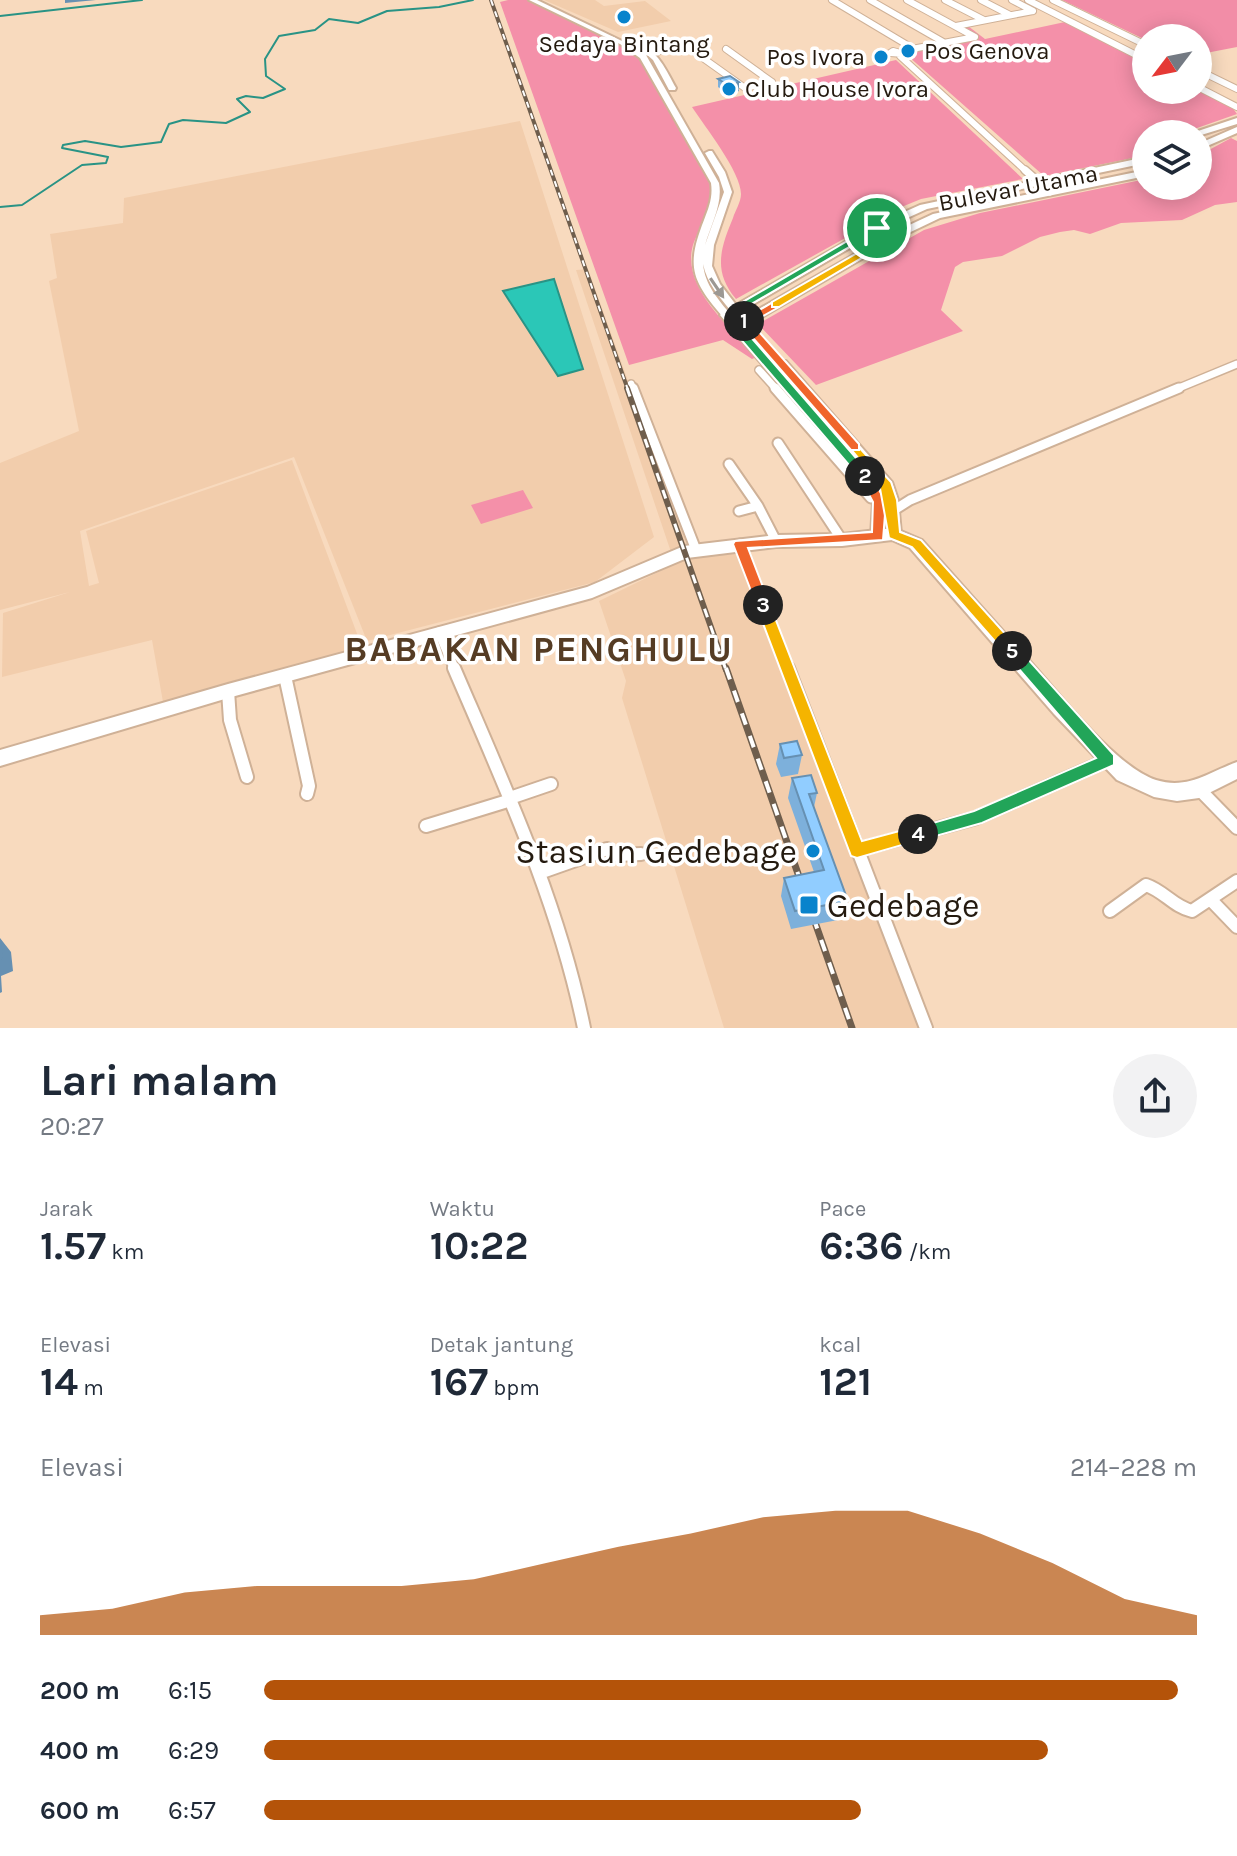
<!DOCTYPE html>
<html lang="id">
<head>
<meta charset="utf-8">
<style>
	:root { --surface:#fff; --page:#f2f2f3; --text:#1f2937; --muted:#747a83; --accent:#b45309 }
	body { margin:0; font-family:Karla,sans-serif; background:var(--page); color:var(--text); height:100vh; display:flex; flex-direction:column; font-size:30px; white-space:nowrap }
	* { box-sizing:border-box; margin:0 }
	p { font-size:26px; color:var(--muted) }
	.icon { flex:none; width:44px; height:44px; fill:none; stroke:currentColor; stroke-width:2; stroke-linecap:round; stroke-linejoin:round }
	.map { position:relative; height:1028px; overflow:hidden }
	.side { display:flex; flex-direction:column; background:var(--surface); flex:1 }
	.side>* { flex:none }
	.needle { width:52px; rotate:238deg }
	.fabs { position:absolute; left:1132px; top:24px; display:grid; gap:16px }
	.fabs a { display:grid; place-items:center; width:80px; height:80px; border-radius:50%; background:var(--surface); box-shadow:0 4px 20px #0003; font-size:40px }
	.pin { position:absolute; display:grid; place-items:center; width:68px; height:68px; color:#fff; margin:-34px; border:4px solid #fff; border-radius:50%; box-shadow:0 2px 8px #0007 }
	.km { position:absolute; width:40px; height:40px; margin:-20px; border-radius:50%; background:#222; color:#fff; font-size:22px; line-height:40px; text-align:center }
	.round { display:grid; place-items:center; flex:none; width:84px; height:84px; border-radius:42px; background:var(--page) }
	.overview { display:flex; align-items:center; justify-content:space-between; height:136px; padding:0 40px }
	h1 { font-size:44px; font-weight:700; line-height:60px }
	.stats { display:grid; grid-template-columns:repeat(3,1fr); gap:12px; height:136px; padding:8px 40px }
	.stats div { display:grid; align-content:center }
	.stats b { font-size:40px; font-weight:700 }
	.stats small { font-size:22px; font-weight:400 }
	.stats p { font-size:22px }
	.chart { height:224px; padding:16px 40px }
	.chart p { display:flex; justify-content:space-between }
	.chart svg { width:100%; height:144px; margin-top:8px; fill:var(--accent); opacity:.7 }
	ul { padding:0 40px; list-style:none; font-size:26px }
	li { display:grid; grid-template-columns:128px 96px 1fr; align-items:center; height:60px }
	li i { height:20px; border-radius:10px; background:var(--accent) }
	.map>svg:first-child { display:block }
	.built { fill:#f2cdac }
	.green { fill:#f490a9 }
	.forest { fill:#f28da7 }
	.water { fill:#2bc7b7; stroke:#299385; stroke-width:2 }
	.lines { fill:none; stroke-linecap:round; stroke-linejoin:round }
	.stream { stroke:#299385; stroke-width:2 }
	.minor-tunnel { stroke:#ceb49b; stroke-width:6; stroke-dasharray:6 3; stroke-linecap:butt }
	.minor-far3-casing { stroke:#cfb197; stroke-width:8 }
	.minor-far2-casing { stroke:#cfb197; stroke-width:10 }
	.minor-far1-casing { stroke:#cfb197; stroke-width:13 }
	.minor-casing { stroke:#cfb197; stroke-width:16 }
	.tertiary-casing { stroke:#cfb197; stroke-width:4 }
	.secondary-casing { stroke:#cfb197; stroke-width:4 }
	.primary-casing { stroke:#cfb197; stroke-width:4 }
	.minor-far3 { stroke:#fff; stroke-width:6 }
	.minor-far2 { stroke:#fff; stroke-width:7 }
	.minor-far1 { stroke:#fff; stroke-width:9 }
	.minor { stroke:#fff; stroke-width:12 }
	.tertiary { fill:#fff; fill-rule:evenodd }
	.secondary { fill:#fff; fill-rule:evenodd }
	.primary { fill:#fff; fill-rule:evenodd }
	.rail-far2-casing { stroke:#6f5e4d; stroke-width:4 }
	.rail-far1-casing { stroke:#6f5e4d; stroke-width:6 }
	.rail-casing { stroke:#6f5e4d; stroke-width:7 }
	.rail-far2 { stroke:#fff; stroke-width:2; stroke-dasharray:6; stroke-linecap:butt }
	.rail-far1 { stroke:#fff; stroke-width:3; stroke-dasharray:9; stroke-linecap:butt }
	.rail { stroke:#fff; stroke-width:4; stroke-dasharray:12; stroke-linecap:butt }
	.wall { fill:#7db0db }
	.shaded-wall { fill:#6690b2 }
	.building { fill:#91cdff; stroke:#6690b2; stroke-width:2 }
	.oneway { fill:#9c9893 }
	.split-1 { fill:#22a559; stroke:#fff; stroke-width:2 }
	.split-2 { fill:#22a559; stroke:#fff; stroke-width:2 }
	.split-3 { fill:#f0652b; stroke:#fff; stroke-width:2 }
	.split-4 { fill:#f5b400; stroke:#fff; stroke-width:2 }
	.split-5 { fill:#22a559; stroke:#fff; stroke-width:2 }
	.split-6 { fill:#f5b400; stroke:#fff; stroke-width:2 }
	.split-7 { fill:#f0652b; stroke:#fff; stroke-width:2 }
	.split-8 { fill:#f5b400; stroke:#fff; stroke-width:2 }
	.poi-dot { fill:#0883cc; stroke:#fff; stroke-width:3 }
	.labels { text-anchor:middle; stroke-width:7; stroke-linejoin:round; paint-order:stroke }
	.far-poi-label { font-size:24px; fill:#241a0f; stroke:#fff; text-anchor:start }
	.far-street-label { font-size:24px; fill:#241a0f; stroke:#fff }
	.near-poi-label { font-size:34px; fill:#241a0f; stroke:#fff; text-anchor:end }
	.district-label { font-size:36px; font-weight:bold; letter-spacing:2px; fill:#553c24; stroke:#fff }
</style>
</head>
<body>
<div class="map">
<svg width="1237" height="1028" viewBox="0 0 1237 1028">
	<rect width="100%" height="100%" fill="#f8dabe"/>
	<!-- built -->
	<path class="built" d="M544 0H595L604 6 645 1 671 21 618 32Z
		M520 121 654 537 595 582 367 641 294 457 80 531 89 586 99 583 86 531 292 460 362 647 163 702 152 640 2 677 3 613 70 592 0 610V463L79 431 49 281 57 278 50 234 123 223 124 198Z
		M588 269 690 554 735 549 922 1028H724L622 698 626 681 599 601 675 564 576 270Z"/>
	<!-- green -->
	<path class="green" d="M508 0H527L620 43 639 57 712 183C714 204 702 223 694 242 678 286 732 328 757 357L752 359 723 340 629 365 500 2Z
		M1065 22 1146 63V90C1175 90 1220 85 1237 114L1180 134H1146V153L1138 157 1044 176 908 56 920 50 976 37 961 27 968 26 985 39Z
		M896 60 1023 179 921 199 899 208 736 299C713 272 720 249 733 218 735 211 741 202 741 194 741 172 705 127 692 107Z
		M1231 138 1237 141V202L1215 205 1182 220 1121 223 1090 234 1074 230 1060 232 1040 237 1002 256 963 262 955 267 941 310 963 331 816 385 758 324 924 230 980 213 1146 179V186H1198V156Z
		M523 490 533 508 481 524 471 505Z"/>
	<!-- forest -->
	<path class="forest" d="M1062 0H1237V47L1206 53 1198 49V38L1146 40Z"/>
	<!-- water -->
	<path class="water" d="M554 279 583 369 558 376 503 291Z"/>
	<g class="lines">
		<!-- stream -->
		<path class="stream" d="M0 16 142 0
			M0 207 22 205 82 165 106 163 108 157 62 148 63 145 85 141 121 147 161 142 169 124 183 120 226 123 250 112 237 99 246 96 263 98 285 89 266 76 265 59 279 36 315 30 329 19 358 23 387 11 439 7 473 0"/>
		<!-- minor-tunnel -->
		<path class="minor-tunnel" d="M903 50 908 49"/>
		<!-- minor-far3 casing -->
		<g class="minor-far3-casing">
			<path id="minor-far3" d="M832 0 914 49
				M870 0 945 43
				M907 0 975 37
				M945 0 984 20
				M981 0 1010 15
				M1012 0 1033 11
				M1028 0 1146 60
				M1053 0 1146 45
				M956 26 1033 11
				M726 49 772 82
				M912 49 975 37
				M893 51 904 54 890 53Z
				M650 53 686 46 745 88 772 82
				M900 56 1027 172
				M1198 70 1237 89
				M1198 87 1237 107"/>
		</g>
		<!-- minor-far2 casing -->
		<g class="minor-far2-casing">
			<path id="minor-far2" d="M1025 170 1050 192
				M759 370 777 390
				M631 384 633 390
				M1174 390 1237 364"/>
		</g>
		<!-- minor-far1 casing -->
		<g class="minor-far1-casing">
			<path id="minor-far1" d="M633 388 696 550
				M775 388 871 498
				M778 443 842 540
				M729 464 758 506 776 541
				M739 511 758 506
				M891 512 910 500 1179 388
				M740 544 788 670
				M439 632 455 670"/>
		</g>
		<!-- minor casing -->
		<g class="minor-casing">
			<path id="minor" d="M454 668C505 787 558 901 584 1028
				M788 668 926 1028
				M285 676 309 786 307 794
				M228 691 230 720 247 777
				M1199 789 1237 828
				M510 798 551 784
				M426 826 511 800
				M857 850 976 818 1108 760
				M542 872 607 849 617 855 641 854
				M1210 899 1237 927
				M1110 911 1146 885C1164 891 1174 907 1192 911L1237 881"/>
		</g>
		<!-- tertiary casing -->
		<g class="tertiary-casing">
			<path id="tertiary" d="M529 0H537L624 42 646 55 719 183C723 204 711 224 705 245L724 192 719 177 705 153 709 151H712L725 172 732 192 714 245 712 266 720 284 740 310 738 312H732C719 297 707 283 703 264 705 285 718 299 731 315L729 317H723C691 280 686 266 704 220 709 207 713 197 711 183L640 58 620 44Z
				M638 45C657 48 667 72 676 88L675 90H669L653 60 638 47Z"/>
		</g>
		<!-- secondary casing -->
		<g class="secondary-casing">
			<path id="secondary" d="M1237 118V124L1198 136 1189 134Z
				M1237 127V133L1198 150V144Z
				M1146 157V163L927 209 881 230 733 316 738 321 888 235 933 214 1146 170V176L940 218 896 239 743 328 836 434 776 364 778 361H786L892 482 898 500 901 534 894 539 889 538 886 522 883 540H873L871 536 873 502 865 485 732 329 720 315 722 313 873 226 920 205Z"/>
		</g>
		<!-- primary casing -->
		<g class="primary-casing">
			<path id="primary" d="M894 528 922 540C960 583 998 625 1036 668 1064 700 1117 767 1156 780 1188 790 1209 772 1237 762V779L1199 798 1177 801 1154 797 1117 780 1054 714 910 548 892 540 842 546 776 547 687 558 592 598 228 698 0 766V750L228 684 587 587 684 546 776 535 842 534Z"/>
		</g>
		<!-- minor-far3 -->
		<use href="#minor-far3" class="minor-far3"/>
		<!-- minor-far2 -->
		<use href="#minor-far2" class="minor-far2"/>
		<!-- minor-far1 -->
		<use href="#minor-far1" class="minor-far1"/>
		<!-- minor -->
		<use href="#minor" class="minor"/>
		<!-- tertiary -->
		<use href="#tertiary" class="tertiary"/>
		<!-- secondary -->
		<use href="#secondary" class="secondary"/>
		<!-- primary -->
		<use href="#primary" class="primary"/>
		<!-- rail-far2 casing -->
		<g class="rail-far2-casing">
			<path id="rail-far2" d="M491 0 628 390"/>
		</g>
		<!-- rail-far1 casing -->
		<g class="rail-far1-casing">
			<path id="rail-far1" d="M627 388 726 670"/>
		</g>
		<!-- rail casing -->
		<g class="rail-casing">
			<path id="rail" d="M726 668 852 1028"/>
		</g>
		<!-- rail-far2 -->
		<use href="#rail-far2" class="rail-far2"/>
		<!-- rail-far1 -->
		<use href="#rail-far1" class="rail-far1"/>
		<!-- rail -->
		<use href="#rail" class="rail"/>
	</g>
	<!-- wall -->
	<path class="wall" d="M718 79 739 82V91L727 94 718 87Z
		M780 744 802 755 798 774 781 777 776 764Z
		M792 778 817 793 814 807 848 901 843 919 791 929 781 896 784 878 814 872 788 798Z"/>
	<!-- shaded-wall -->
	<path class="shaded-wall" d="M65 0H96L65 3Z
		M739 82V91L727 94 728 85Z
		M0 938 11 952 13 971 1 976 2 992 0 993Z"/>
	<!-- building -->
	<path class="building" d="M730 76 739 82 728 85 718 79Z
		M797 741 802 755 784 758 780 744Z
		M811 775 817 793 809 794 848 901 795 911 784 878 824 870 792 778Z
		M0 939 2 958 0 959Z"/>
	<!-- one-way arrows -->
	<defs><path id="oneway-solid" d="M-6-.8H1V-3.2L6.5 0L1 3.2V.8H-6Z" transform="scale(2)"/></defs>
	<use class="oneway" href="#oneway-solid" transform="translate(717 288) rotate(56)"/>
	<!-- split-1 -->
	<path class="split-1" d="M873 226 882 228 741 310 749 321 748 323H740L729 310Z"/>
	<!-- split-2 -->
	<path class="split-2" d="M740 319H748L749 321 742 327 870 474V479H861L732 329V325Z"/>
	<!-- split-3 -->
	<path class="split-3" d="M865 472 870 474 886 502 883 540 748 548 770 605 763 610 758 609 733 544 735 541 872 532 873 502 859 476Z"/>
	<!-- split-4 -->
	<path class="split-4" d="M763 600 770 605 862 841 918 826 923 829 926 834 923 839 857 858 851 856 756 605Z"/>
	<!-- split-5 -->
	<path class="split-5" d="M1012 646 1017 647 1114 755V765L982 823 918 841 912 839 909 834 912 829 974 811 1096 758 1007 655 1004 651Z"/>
	<!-- split-6 -->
	<path class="split-6" d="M855 443 891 482 897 500 900 532 921 540 1017 647V655H1007L912 547 889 538 879 483 849 447Z"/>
	<!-- split-7 -->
	<path class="split-7" d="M775 301 781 304 779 307 751 323 859 444V450H851L739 322Z"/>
	<!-- split-8 -->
	<path class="split-8" d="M873 226H880L897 237 779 307H772V302L885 237 873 230Z"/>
	<!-- markers -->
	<g class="poi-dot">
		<circle cx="624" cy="17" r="8"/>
		<circle cx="908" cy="51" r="8"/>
		<circle cx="881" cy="57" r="8"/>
		<circle cx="729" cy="89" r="8"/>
		<circle cx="813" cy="851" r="8"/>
		<rect x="799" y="895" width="20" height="20" rx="4"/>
	</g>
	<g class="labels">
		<!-- far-poi labels -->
		<g class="far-poi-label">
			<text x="624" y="52" text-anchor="middle">Sedaya Bintang</text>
			<text x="924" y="59">Pos Genova</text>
			<text x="865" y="65" text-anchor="end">Pos Ivora</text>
			<text x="745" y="97">Club House Ivora</text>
		</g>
		<!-- far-street labels -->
		<g class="far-street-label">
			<text transform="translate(1018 188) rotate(-11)" y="8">Bulevar Utama</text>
		</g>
		<!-- near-poi labels -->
		<g class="near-poi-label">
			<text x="797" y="863">Stasiun Gedebage</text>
			<text x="827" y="917" text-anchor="start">Gedebage</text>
		</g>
		<!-- district labels -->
		<g class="district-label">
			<text x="539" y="661">BABAKAN PENGHULU</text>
		</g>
	</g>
</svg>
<div class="fabs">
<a><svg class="needle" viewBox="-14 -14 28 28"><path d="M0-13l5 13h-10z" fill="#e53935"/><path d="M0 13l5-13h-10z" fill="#747a83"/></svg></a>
<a><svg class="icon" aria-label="layers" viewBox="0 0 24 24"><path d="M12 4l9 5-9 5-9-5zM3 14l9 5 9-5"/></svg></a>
</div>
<div class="pin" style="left:877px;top:228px;background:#1e9e55"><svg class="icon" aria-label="arrive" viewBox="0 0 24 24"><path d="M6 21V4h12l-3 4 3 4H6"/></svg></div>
<b class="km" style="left:744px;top:321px">1</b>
<b class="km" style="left:865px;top:476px">2</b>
<b class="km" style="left:763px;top:605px">3</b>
<b class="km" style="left:918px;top:834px">4</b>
<b class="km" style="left:1012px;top:651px">5</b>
</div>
<section class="side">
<div class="overview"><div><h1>Lari malam</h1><p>20:27</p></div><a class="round"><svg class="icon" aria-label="share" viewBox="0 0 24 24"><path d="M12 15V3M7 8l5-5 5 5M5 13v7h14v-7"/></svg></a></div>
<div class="stats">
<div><p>Jarak</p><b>1.57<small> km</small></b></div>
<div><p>Waktu</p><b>10:22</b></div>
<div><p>Pace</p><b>6:36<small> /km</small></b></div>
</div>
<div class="stats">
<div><p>Elevasi</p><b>14<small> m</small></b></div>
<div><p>Detak jantung</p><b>167<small> bpm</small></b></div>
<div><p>kcal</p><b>121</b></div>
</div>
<div class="chart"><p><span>Elevasi</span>214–228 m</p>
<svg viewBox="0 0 160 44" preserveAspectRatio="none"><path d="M0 44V38L10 36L20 31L30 29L40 29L50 29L60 27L70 22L80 17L90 13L100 8L110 6L120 6L130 13L140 22L150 33L160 38V44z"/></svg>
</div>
<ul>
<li><b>200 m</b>6:15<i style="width:98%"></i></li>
<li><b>400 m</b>6:29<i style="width:84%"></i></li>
<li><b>600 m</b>6:57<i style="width:64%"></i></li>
</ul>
</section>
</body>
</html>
